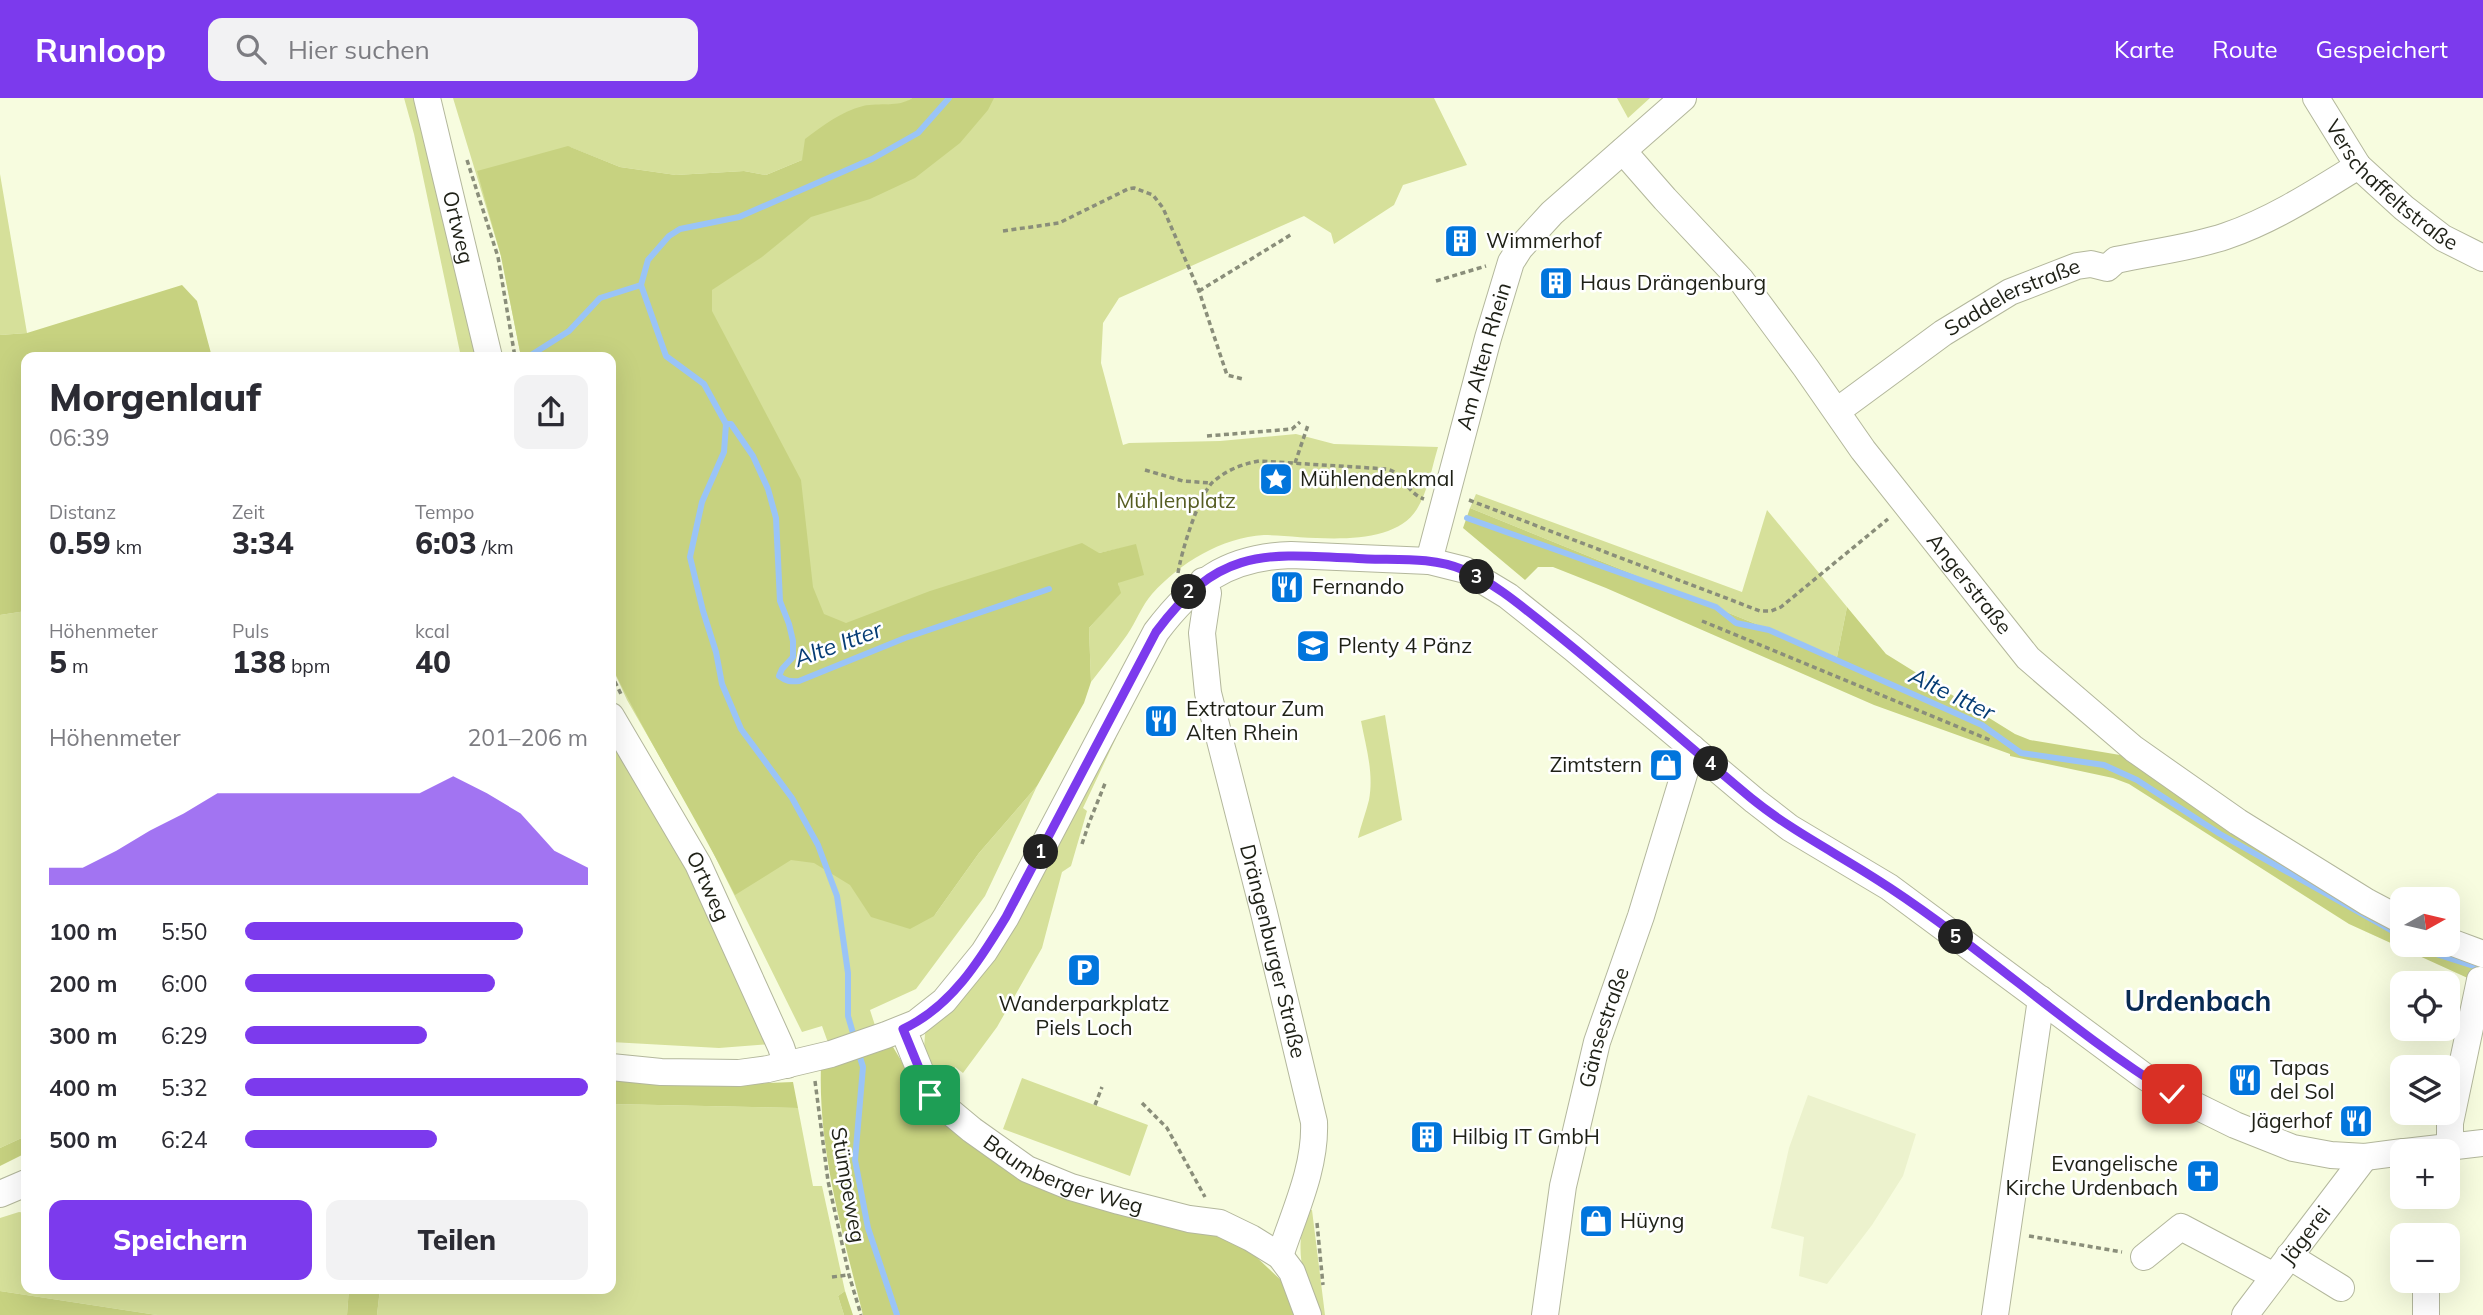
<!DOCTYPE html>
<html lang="de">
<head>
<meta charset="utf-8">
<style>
	:root { --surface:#fff; --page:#f2f2f3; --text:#2b2b33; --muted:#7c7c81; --accent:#7c3aed }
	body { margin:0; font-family:Mulish,sans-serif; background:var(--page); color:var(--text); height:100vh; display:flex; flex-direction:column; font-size:26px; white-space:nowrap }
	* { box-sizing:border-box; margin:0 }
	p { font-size:23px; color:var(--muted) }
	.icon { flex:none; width:38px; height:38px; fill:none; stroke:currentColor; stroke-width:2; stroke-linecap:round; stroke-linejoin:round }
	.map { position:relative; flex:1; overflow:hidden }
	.details { position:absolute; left:21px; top:254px; width:595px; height:942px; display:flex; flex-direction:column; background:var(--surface); border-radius:14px; box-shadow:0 7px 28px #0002 }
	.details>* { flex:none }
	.needle { width:46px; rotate:82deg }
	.buttons { position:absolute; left:2390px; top:789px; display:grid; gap:14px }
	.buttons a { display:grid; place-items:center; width:70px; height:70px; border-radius:14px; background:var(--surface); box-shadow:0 7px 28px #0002; font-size:35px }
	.pin { position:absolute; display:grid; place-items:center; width:60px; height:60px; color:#fff; margin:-30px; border-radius:14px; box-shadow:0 4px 10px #0006 }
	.km { position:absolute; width:35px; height:35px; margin:-18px; border-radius:50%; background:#222; color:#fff; font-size:19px; line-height:35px; text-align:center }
	.round { display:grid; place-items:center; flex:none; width:74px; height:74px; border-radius:14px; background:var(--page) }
	.headline { display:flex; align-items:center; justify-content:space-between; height:119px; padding:0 28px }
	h1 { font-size:38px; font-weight:800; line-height:52px }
	.metrics { display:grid; grid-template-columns:repeat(3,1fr); gap:10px; height:119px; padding:7px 28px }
	.metrics div { display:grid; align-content:center }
	.metrics b { font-size:30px; font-weight:800 }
	.metrics small { font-size:19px; font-weight:400 }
	.metrics p { font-size:19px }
	.chart { height:196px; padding:14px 28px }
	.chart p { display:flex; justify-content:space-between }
	.chart svg { width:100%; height:126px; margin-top:7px; fill:var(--accent); opacity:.7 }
	.cta { display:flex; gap:14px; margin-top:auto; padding:14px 28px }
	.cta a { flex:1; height:80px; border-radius:14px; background:var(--accent); color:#fff; font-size:28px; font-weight:800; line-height:80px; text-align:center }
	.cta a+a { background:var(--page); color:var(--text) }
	ul { padding:0 28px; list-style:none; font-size:23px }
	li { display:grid; grid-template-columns:112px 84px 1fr; align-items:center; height:52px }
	li i { height:18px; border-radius:9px; background:var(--accent) }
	header { display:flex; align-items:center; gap:42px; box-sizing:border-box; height:98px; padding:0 35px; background:var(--accent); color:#fff }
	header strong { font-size:33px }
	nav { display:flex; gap:38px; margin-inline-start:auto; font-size:24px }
	.search { width:490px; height:63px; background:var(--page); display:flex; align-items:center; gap:18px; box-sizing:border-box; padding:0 24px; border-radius:14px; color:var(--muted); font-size:26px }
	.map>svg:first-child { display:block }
	.built { fill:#ecf2cd }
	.green { fill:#d6e09a }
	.forest { fill:#c7d280 }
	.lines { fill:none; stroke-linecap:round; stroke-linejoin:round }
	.stream { stroke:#9ac4f7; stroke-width:6 }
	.minor-casing { stroke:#b3b79c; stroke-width:28 }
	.path { stroke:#8a8e7a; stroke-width:3.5; stroke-dasharray:5 3.5; stroke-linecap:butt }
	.minor { stroke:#fff; stroke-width:26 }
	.route-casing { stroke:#fff; stroke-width:14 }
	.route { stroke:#7c3aed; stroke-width:9 }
	.labels { text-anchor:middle; stroke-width:5; stroke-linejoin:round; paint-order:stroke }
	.street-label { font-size:21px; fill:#1e2016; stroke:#fff }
	.poi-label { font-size:21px; fill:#1e2016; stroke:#fff; text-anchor:start }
	.park-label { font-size:21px; fill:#565d22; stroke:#fff }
	.water-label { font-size:23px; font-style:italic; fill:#063d75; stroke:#fff }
	.district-label { font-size:28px; font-weight:bold; fill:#082b52; stroke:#fff }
</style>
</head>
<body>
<header>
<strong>Runloop</strong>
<div class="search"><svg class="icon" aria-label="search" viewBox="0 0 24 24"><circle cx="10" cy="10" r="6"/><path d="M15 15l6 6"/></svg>Hier suchen</div>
<nav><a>Karte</a><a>Route</a><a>Gespeichert</a></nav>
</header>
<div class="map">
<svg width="2483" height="1217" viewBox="0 0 2483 1217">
	<rect width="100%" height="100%" fill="#f7fcdf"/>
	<!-- built -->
	<path class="built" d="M1808 997 1916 1036 1903 1078 1872 1127 1827 1186 1799 1178 1804 1139 1771 1130 1789 1050Z"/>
	<!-- green -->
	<path class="green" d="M404 0H415L477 259H461L414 36Z
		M453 0H912L904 6 866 8 802 62 766 77 744 73 676 77 620 69 570 49 618 119 739 106 929 0H1434L1467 67 1403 87 1394 107 1334 146 1331 135 1304 118 1119 200 1103 225 1101 265 1123 347 1129 345 1220 343 1296 336 1334 346 1438 349C1432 369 1428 393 1417 411 1391 453 1307 438 1264 437 1221 440 1181 464 1152 496 1142 507 1136 524 1127 537 1116 553 1103 568 1091 584L1089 530 1120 495 1118 485 1136 447 1099 455 934 818 979 755 1037 688 985 798 916 891 870 912 883 952 836 967 822 928 802 934 703 734 627 602 611 567V259H521L501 158Z
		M1617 0H1650L1628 20Z
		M0 76 27 235 0 237Z
		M1476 396 1742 494 1767 412 1847 509 1837 559 1470 410Z
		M26 513V1038L0 1050V517Z
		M1385 617 1402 722 1358 740C1361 727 1366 714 1369 702 1374 675 1366 649 1361 623Z
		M611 636 688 770 771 946 719 950 611 944Z
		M1112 638 1116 640 1083 710 1087 713 1071 768 1062 774 1042 850 997 929 963 975 955 969 950 978 955 986 950 991 935 985 924 951 925 936Z
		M1022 980 1148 1027 1130 1078 1003 1031Z
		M611 1006 798 1010 813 1088H822L845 1193 838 1198 844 1217H377L380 1190H611Z
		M1306 1111 1312 1112 1325 1217H1320C1301 1172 1295 1159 1306 1111Z
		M19 1114 26 1115V1190H349L347 1217H157L0 1193V1120Z"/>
	<!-- forest -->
	<path class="forest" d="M912 0H994L988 12 960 45 915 80 870 101 811 119 762 159 712 192V213L801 382 813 489 824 516 846 525 930 493 1082 445 1099 455 1136 446 1144 477 1118 485 1121 495 1089 530 1091 584 1084 605 1037 688 979 755 934 818 910 831 871 819 850 787 814 765 791 762 735 797C696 719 649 645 611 567V259H521L501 158 477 73 568 48 620 69 676 77 744 73 766 77 802 62 805 41C824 27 840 14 863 8 880 4 898 10 912 0Z
		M182 187 197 203 212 259H26V513L0 517V237L27 235Z
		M1470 410 1837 559 1847 509 1886 556 2015 636 2030 642 2126 658 2403 833V847H2437L2483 864V887L2349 826 2129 686 2113 680 2010 658V656L1874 607 1606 490 1553 469H1538L1525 482 1463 430Z
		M890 944 935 1019 981 1052 1218 1132 1252 1155 1285 1186 1302 1217H863C843 1136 818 1053 821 968Z
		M611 979 722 987 793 984 798 1010 611 1006Z
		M26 1038V1055L0 1068V1050Z
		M349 1190H380L377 1217H347Z
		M0 1193 157 1217H0Z
		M845 1193 853 1217H844L838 1198Z"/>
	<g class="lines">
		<!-- stream -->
		<path class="stream" d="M528 259 569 233 600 200 641 187
			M726 326H731L753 358 768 391 776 420 780 503 789 526 793 543V559L782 571 779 578C786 583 790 584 799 583L905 540 1049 491
			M1467 420 1716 509 1736 525 1769 532 1982 627 2021 655 2104 667 2137 682 2220 736 2403 839
			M2419 847 2436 856 2483 871
			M855 942 848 918V875L837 798 818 747 792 700 741 631 722 586 716 554 703 513 690 459 702 404 724 354 726 326 704 286 666 258 641 187 648 162 669 138 680 131 739 119 872 61 918 35 949 0
			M858 953 863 969 855 1062 868 1130 897 1217"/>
		<!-- minor casing -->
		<g class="minor-casing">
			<g id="minor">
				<path id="s1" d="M427 0 489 259"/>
				<path id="s2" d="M2316 0 2358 68 2404 110 2443 140 2483 160"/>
				<path id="s3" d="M1623 53 1665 101 1741 182 1806 270 1863 352 2028 560 2134 651 2238 724 2367 804 2403 823"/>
				<path id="s4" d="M1837 313 1943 235 2010 194 2077 168 2091 166 2107 170 2116 162C2152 154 2191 150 2226 138 2273 122 2316 94 2358 68"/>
				<path id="s5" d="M1429 463 1488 240 1511 164 1520 150 1552 115 1683 0"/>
				<path id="s6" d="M1203 483 1208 495 1202 535 1208 595 1264 815 1314 1024C1316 1070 1294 1115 1280 1158"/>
				<path id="s7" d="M611 618 698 766 781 949 787 967"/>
				<path d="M2448 843 2483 856"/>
				<path id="s8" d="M903 931 930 997 972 1032 1027 1071 1071 1089 1119 1103 1189 1121 1220 1125 1251 1140 1280 1158 1292 1174 1308 1217"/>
				<path d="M611 969 661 974 739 975 768 971 831 956 886 937 916 925 944 903 984 854 1006 819 1156 534C1193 485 1227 459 1291 457L1429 463 1465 472 1508 498 1573 550 1755 703 1790 730 1889 789 2144 978 2172 996 2235 1027 2293 1050 2331 1057 2365 1059 2403 1054"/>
				<path d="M2450 1048V1025L2480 882"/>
				<path d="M2405 1054 2483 1045"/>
				<path d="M0 1096 26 1085"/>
				<path d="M2289 1158 2341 1190"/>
				<path d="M2144 1159 2181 1129 2274 1178"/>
				<path d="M2426 1183V1217"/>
				<path id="s9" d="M1545 1217 1563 1088 1597 944 1641 818 1692 650"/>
				<path d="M1995 1217 2041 901"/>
				<path id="s10" d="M2245 1217 2365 1059"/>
			</g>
		</g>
		<!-- path -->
		<path class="path" d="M467 62 498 159 515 259
			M1003 133 1059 125 1128 91 1134 90 1153 97 1163 110 1199 193 1227 277 1243 281
			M1436 183 1486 168
			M1199 193 1292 136
			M1207 338 1292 331 1300 324
			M1295 365 1308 327
			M1145 372 1183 383 1211 385
			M1469 402 1760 513H1771L1781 509 1888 421
			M1178 475C1181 455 1199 395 1214 383 1227 372 1242 366 1259 363L1387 371C1406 376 1405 394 1424 401
			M1702 523 1990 642
			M611 576 622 598
			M1082 746 1089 725 1106 683
			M815 983 828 1083 849 1177 861 1217
			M1142 1005 1167 1030 1205 1099
			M1095 1007 1102 989
			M1317 1125 1323 1187
			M2029 1138 2122 1154
			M832 1179 848 1177"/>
		<!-- minor -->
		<use href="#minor" class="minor"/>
	</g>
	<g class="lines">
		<!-- route casing -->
		<g class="route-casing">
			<path id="route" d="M930 997 903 931C951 909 980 862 1006 819L1156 534C1221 446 1267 456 1367 461 1399 462 1433 459 1464 472 1497 486 1526 512 1554 534 1621 588 1685 645 1751 700 1794 735 1844 759 1890 790 1987 854 2073 935 2172 996"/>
		</g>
		<!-- route -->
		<use href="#route" class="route"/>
	</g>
	<!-- icons -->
	<defs>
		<g id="building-square" transform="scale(1.75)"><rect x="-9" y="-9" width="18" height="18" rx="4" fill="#0175dc" stroke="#fff"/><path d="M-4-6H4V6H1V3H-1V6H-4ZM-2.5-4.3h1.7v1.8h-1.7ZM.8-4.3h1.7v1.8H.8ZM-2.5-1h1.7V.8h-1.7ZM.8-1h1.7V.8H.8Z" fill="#fff"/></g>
		<g id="sight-square" transform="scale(1.75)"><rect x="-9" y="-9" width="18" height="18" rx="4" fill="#0175dc" stroke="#fff"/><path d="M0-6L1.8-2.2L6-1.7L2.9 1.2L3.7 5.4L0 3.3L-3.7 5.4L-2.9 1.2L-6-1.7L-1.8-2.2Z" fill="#fff"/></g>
		<g id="restaurant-square" transform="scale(1.75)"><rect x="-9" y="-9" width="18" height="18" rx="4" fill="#0175dc" stroke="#fff"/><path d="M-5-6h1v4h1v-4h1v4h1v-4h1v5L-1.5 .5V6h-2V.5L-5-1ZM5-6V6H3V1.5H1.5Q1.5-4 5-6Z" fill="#fff"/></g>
		<g id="school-square" transform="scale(1.75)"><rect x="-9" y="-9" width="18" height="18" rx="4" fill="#0175dc" stroke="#fff"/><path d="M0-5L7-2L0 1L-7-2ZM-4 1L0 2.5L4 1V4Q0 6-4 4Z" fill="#fff"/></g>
		<g id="shop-square" transform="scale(1.75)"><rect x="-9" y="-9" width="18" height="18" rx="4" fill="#0175dc" stroke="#fff"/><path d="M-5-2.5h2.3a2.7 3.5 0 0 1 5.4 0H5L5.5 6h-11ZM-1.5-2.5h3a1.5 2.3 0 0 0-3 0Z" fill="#fff"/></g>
		<g id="parking-square" transform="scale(1.75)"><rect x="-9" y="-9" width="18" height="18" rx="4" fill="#0175dc" stroke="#fff"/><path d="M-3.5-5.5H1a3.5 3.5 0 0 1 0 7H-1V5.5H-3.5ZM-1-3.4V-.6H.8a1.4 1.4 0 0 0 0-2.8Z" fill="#fff"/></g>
		<g id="church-square" transform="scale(1.75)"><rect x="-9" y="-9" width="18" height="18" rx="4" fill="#0175dc" stroke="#fff"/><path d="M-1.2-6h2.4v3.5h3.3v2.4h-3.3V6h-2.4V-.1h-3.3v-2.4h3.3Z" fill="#fff"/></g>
	</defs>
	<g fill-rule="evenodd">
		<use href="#building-square" x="1461" y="143"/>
		<use href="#building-square" x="1556" y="185"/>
		<use href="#sight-square" x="1276" y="381"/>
		<use href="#restaurant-square" x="1287" y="489"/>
		<use href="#school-square" x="1313" y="548"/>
		<use href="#restaurant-square" x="1161" y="623"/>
		<use href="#shop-square" x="1666" y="667"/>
		<use href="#parking-square" x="1084" y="872"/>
		<use href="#restaurant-square" x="2245" y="982"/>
		<use href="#restaurant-square" x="2356" y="1023"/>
		<use href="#building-square" x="1427" y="1039"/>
		<use href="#church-square" x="2203" y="1078"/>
		<use href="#shop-square" x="1596" y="1123"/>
	</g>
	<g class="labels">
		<!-- street labels -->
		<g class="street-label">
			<text dy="7" stroke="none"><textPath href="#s2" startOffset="117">Verschaffeltstraße</textPath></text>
			<text dy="7" stroke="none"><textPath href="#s1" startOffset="133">Ortweg</textPath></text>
			<text dy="7" stroke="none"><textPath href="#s4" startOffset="210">Saddelerstraße</textPath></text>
			<text dy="7" stroke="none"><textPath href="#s5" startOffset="212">Am Alten Rhein</textPath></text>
			<text dy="7" stroke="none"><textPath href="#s3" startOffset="555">Angerstraße</textPath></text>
			<text dy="7" stroke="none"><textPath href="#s7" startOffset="196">Ortweg</textPath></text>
			<text dy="7" stroke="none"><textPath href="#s6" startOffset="380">Drängenburger Straße</textPath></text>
			<text dy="7" stroke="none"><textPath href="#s9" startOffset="294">Gänsestraße</textPath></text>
			<text dy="7" stroke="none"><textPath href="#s8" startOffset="229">Baumberger Weg</textPath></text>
			<text transform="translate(848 1087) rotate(80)" y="7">Stümpeweg</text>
			<text dy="7" stroke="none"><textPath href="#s10" startOffset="100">Jägerei</textPath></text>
		</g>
		<!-- poi labels -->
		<g class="poi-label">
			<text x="1486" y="150">Wimmerhof</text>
			<text x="1580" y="192">Haus Drängenburg</text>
			<text x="1300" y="388">Mühlendenkmal</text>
			<text x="1312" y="496">Fernando</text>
			<text x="1338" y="555">Plenty 4 Pänz</text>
			<text x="1186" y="618">Extratour Zum<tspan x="1186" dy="24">Alten Rhein</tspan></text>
			<text x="1642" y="674" text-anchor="end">Zimtstern</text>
			<text x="1084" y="913" text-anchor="middle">Wanderparkplatz<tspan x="1084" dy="24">Piels Loch</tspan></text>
			<text x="2270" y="977">Tapas<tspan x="2270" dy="24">del Sol</tspan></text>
			<text x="2332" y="1030" text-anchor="end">Jägerhof</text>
			<text x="1452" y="1046">Hilbig IT GmbH</text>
			<text x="2178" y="1073" text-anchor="end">Evangelische<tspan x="2178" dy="24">Kirche Urdenbach</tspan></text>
			<text x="1620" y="1130">Hüyng</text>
		</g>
		<!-- park labels -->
		<g class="park-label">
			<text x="1176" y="410">Mühlenplatz</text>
		</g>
		<!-- water labels -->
		<g class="water-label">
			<text transform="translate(838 546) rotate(-20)" y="8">Alte Itter</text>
			<text transform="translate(1952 596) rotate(26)" y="8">Alte Itter</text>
		</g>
		<!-- district labels -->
		<g class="district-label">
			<text x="2198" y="913">Urdenbach</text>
		</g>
	</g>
</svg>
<div class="buttons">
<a><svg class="needle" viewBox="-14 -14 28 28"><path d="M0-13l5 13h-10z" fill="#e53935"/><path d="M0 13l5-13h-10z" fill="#7c7c81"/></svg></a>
<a><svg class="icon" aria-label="locate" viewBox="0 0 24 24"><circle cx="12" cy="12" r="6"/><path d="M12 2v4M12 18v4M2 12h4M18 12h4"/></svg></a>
<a><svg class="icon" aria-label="layers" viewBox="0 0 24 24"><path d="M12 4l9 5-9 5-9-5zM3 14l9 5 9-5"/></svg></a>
<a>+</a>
<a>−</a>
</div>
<div class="pin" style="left:930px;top:997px;background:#1e9e55"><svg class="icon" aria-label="arrive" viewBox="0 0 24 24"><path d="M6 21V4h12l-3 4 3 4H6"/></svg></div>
<div class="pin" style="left:2172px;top:996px;background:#d93025"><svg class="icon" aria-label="check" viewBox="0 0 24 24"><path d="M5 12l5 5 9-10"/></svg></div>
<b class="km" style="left:1041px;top:754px">1</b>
<b class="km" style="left:1189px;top:494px">2</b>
<b class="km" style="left:1477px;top:479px">3</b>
<b class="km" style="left:1711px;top:666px">4</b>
<b class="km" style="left:1956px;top:839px">5</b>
<section class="details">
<div class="headline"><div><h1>Morgenlauf</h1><p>06:39</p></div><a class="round"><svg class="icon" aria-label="share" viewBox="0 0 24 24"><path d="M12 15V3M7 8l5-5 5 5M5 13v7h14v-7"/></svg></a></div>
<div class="metrics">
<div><p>Distanz</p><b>0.59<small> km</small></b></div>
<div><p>Zeit</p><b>3:34</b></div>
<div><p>Tempo</p><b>6:03<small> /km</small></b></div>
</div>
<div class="metrics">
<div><p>Höhenmeter</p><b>5<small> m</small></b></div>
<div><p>Puls</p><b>138<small> bpm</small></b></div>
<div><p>kcal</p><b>40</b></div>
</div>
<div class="chart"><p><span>Höhenmeter</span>201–206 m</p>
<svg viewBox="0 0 160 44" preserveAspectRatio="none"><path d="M0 44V38L10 38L20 32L30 25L40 19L50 12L60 12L70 12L80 12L90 12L100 12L110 12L120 6L130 12L140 19L150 32L160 38V44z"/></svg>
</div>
<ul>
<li><b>100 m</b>5:50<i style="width:81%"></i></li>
<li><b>200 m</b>6:00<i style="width:73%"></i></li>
<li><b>300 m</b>6:29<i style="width:53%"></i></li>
<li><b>400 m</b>5:32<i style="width:100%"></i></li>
<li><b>500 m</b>6:24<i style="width:56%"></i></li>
</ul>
<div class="cta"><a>Speichern</a><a>Teilen</a></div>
</section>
</div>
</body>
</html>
